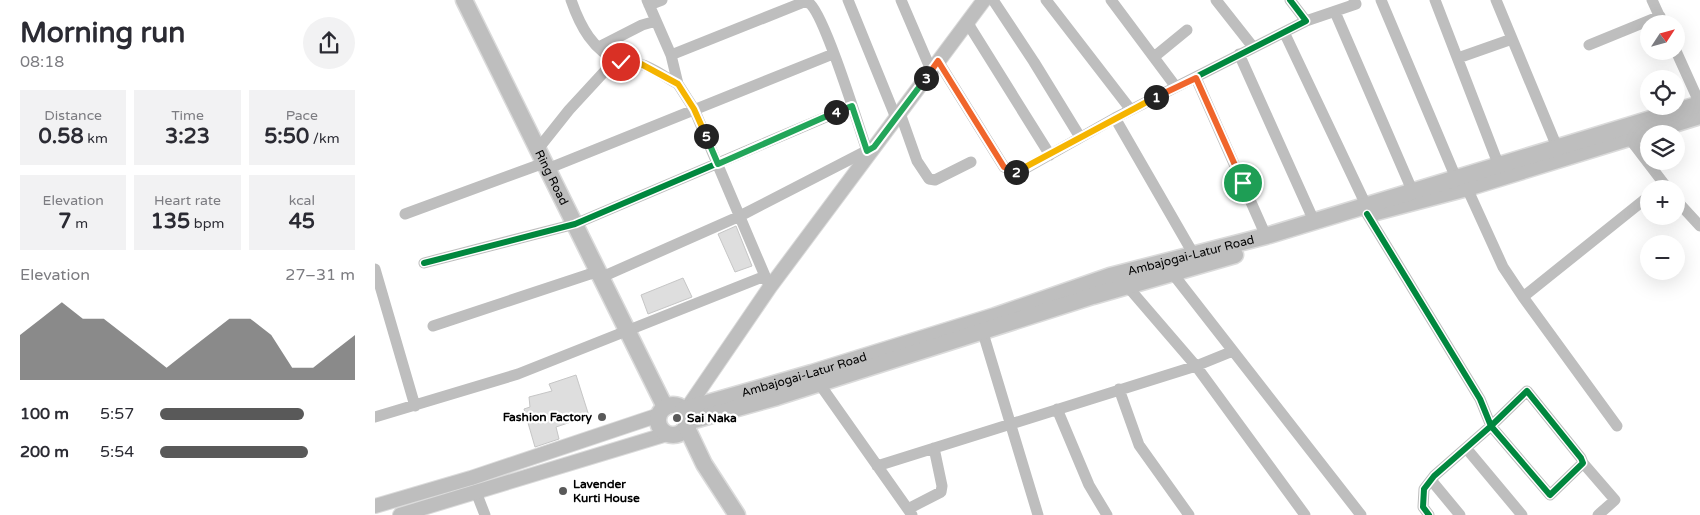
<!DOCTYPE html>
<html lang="en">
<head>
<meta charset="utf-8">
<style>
	:root { --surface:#fff; --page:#f2f2f3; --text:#2b2b33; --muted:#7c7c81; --accent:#595959 }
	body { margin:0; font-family:"Varela Round",sans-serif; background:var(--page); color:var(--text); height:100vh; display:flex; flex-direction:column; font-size:19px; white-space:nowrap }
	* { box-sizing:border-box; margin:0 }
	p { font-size:16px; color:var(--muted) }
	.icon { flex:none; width:28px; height:28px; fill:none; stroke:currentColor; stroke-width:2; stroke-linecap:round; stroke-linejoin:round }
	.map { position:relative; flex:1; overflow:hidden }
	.sheet { display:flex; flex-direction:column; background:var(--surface); width:375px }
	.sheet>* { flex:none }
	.needle { width:32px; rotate:54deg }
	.controls { position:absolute; left:1265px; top:15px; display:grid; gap:10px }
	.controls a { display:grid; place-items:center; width:45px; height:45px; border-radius:50%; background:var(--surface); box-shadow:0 5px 20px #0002; font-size:25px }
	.pin { position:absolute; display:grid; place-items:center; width:42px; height:42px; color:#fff; margin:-21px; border:2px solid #fff; border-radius:50%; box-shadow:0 1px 5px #0007 }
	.km { position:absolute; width:25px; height:25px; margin:-12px; border-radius:50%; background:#222; color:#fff; font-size:14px; line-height:25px; text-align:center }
	.round { display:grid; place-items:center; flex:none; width:52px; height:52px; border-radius:26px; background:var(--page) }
	.summary { display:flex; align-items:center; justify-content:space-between; height:85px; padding:0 20px }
	h1 { font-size:28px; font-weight:800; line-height:38px }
	.stats { display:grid; grid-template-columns:repeat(3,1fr); gap:8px; height:85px; padding:5px 20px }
	.stats div { display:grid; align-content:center; border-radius:0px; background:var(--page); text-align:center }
	.stats b { font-size:21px; font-weight:800 }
	.stats small { font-size:14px; font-weight:400 }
	.stats p { font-size:14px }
	.chart { height:140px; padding:10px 20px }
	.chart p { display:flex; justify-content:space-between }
	.chart svg { width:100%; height:90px; margin-top:5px; fill:var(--accent); opacity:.7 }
	ul { padding:0 20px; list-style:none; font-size:16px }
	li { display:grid; grid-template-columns:80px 60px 1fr; align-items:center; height:38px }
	li i { height:12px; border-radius:6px; background:var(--accent) }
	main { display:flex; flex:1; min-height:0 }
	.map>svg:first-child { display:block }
	.building { fill:#dedede; stroke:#c6c6c6 }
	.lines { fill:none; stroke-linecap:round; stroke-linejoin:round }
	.major-casing { stroke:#dbdbdb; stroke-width:16 }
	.highway-casing { stroke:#dbdbdb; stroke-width:19 }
	.minor { stroke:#bebebe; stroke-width:11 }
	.major { stroke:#bebebe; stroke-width:14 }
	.highway { stroke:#bebebe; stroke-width:16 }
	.cycleway-casing { stroke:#fff; stroke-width:9 }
	.cycleway { stroke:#00873e; stroke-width:6 }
	.split-1-casing { stroke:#fff; stroke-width:10 }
	.split-2-casing { stroke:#fff; stroke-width:10 }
	.split-3-casing { stroke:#fff; stroke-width:10 }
	.split-4-casing { stroke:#fff; stroke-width:10 }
	.split-5-casing { stroke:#fff; stroke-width:10 }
	.split-6-casing { stroke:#fff; stroke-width:10 }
	.split-1 { stroke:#f0652b; stroke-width:6 }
	.split-2 { stroke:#f5b400; stroke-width:6 }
	.split-3 { stroke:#f0652b; stroke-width:6 }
	.split-4 { stroke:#22a559; stroke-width:6 }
	.split-5 { stroke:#22a559; stroke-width:6 }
	.split-6 { stroke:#f5b400; stroke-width:6 }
	.poi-dot { fill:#595959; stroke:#fff; stroke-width:2 }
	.labels { text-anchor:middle; stroke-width:4.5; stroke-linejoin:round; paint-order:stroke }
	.street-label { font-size:12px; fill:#000; stroke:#fff }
	.poi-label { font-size:12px; font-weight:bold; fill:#000; stroke:#fff; text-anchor:start }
</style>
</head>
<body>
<main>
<section class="sheet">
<div class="summary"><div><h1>Morning run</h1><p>08:18</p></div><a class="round"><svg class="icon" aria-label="share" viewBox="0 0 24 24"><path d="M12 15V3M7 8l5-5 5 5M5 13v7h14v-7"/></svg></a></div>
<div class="stats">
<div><p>Distance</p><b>0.58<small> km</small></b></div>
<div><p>Time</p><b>3:23</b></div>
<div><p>Pace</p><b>5:50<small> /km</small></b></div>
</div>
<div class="stats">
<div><p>Elevation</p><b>7<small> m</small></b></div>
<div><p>Heart rate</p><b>135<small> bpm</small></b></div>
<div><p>kcal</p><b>45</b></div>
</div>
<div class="chart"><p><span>Elevation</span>27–31 m</p>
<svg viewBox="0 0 160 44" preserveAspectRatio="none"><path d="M0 44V22L10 14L20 6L30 14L40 14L50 22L60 30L70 38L80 30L90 22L100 14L110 14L120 22L130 38L140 38L150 30L160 22V44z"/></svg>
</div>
<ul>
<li><b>100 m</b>5:57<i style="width:74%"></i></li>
<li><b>200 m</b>5:54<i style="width:76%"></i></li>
</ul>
</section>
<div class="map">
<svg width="1325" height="515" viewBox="0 0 1325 515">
	<rect width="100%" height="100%" fill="#fff"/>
	<!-- building -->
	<path class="building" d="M361 226 377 266 360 272 343 234Z
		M308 278 317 297 273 314 266 295Z
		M201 375 214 416 181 427 184 439 160 447 149 409 155 407 154 397 177 391 174 384Z"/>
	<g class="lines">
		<!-- major casing -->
		<g class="major-casing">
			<path id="major" d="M313 407 395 287 609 0
				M0 506 96 478 284 415
				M25 515 292 434"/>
		</g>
		<!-- highway casing -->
		<g class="highway-casing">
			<g id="highway">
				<path id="s1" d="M89 0 290 407"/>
				<path d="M1001 212 1092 188 1325 116"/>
				<circle cx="298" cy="420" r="15"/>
				<path id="s2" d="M308 410 437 373 620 316 735 276 891 236 1325 104"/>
				<path d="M312 422 402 397 718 296 860 255"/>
				<path d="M311 426 329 464 362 515"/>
			</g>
		</g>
		<!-- minor -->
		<path class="minor" d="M196 0C205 26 218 51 245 62 251 64 259 62 265 64 278 67 291 78 303 84
			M272 0 296 55 303 84 319 109 393 283
			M473 0 521 118
			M526 0 556 70
			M618 0 659 62 705 137
			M671 0 756 110
			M736 0 801 87
			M841 0 878 47
			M1006 0 1081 178
			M1060 0 1124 166
			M1121 0 1182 147
			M1277 0 1288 24
			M274 5 287 0
			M960 12 1037 190
			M931 21 981 4 979 0
			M592 22 675 155
			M909 32 991 205
			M1214 45 1285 16
			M224 47 267 25 281 21
			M1301 51 1325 104
			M864 54 939 221
			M296 55 429 2 434 3C449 13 484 127 492 151
			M779 57 812 30
			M1083 58 1137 39
			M563 61 629 167 640 172 646 171 740 118 931 21 915 0
			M821 78 891 236
			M525 113 542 161 554 179 560 180 596 162
			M740 118 819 255
			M1254 138 1293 189
			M163 149 194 110 241 59
			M172 169 458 54
			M1092 188 1128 267 1148 297 1242 426
			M1301 200 1325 226
			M30 214 169 163
			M992 214 1105 399 1116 426 1152 391 1206 458 1208 463 1175 495 1116 426 1059 476 1049 489 1048 507 1054 515
			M49 263 200 224 477 106
			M0 269 40 406
			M798 274 986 515
			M227 277 365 216 497 148
			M751 281 753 287 821 366 930 515
			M1148 297 1274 196
			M58 326 224 271
			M608 333 663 515
			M441 379 537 515
			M744 389 764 445 814 515
			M682 409 714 485 732 515
			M0 417 143 374 390 276
			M1091 448 1147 515
			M1208 463 1240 500 1223 515
			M502 466 821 366 858 351
			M1056 480 1085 515
			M101 492 110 515
			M533 509 566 492 567 486 559 448"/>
		<!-- major -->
		<use href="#major" class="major"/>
		<!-- highway -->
		<use href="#highway" class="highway"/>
		<!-- cycleway casing -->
		<g class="cycleway-casing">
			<path id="cycleway" d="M563 61 629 167 640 172 646 171 740 118 931 21 915 0
				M992 214 1105 399 1116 426 1152 391 1206 458 1208 463 1175 495 1116 426 1059 476 1049 489 1048 507 1054 515
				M49 263 200 224 477 106"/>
		</g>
		<!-- cycleway -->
		<use href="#cycleway" class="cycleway"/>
	</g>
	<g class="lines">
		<!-- split-1 casing -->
		<g class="split-1-casing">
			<path id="split-1" d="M781 97 821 78 868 183"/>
		</g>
		<!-- split-2 casing -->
		<g class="split-2-casing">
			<path id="split-2" d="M641 172 781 97"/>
		</g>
		<!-- split-3 casing -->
		<g class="split-3-casing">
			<path id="split-3" d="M551 78 563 61 629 167 641 172"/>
		</g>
		<!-- split-4 casing -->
		<g class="split-4-casing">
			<path id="split-4" d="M461 112 477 106 492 151 499 147 551 78"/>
		</g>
		<!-- split-5 casing -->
		<g class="split-5-casing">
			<path id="split-5" d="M331 136 343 164 461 112"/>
		</g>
		<!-- split-6 casing -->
		<g class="split-6-casing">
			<path id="split-6" d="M246 62 266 64 303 84 319 109 331 136"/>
		</g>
		<!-- split-1 -->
		<use href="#split-1" class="split-1"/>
		<!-- split-2 -->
		<use href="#split-2" class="split-2"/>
		<!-- split-3 -->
		<use href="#split-3" class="split-3"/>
		<!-- split-4 -->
		<use href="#split-4" class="split-4"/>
		<!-- split-5 -->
		<use href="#split-5" class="split-5"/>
		<!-- split-6 -->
		<use href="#split-6" class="split-6"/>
	</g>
	<!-- markers -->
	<g class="poi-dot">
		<circle cx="227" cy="417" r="5"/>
		<circle cx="302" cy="418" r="5"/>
		<circle cx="188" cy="491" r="5"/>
	</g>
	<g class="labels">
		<!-- street labels -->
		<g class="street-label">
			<text dy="4" stroke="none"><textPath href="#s1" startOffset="198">Ring Road</textPath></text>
			<text dy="4" stroke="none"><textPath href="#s2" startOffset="531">Ambajogai-Latur Road</textPath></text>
			<text dy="4" stroke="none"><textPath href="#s2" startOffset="126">Ambajogai-Latur Road</textPath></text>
		</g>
		<!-- poi labels -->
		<g class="poi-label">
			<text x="217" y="421" text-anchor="end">Fashion Factory</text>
			<text x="312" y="422">Sai Naka</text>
			<text x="198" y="488">Lavender<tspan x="198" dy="14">Kurti House</tspan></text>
		</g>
	</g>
</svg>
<div class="controls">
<a><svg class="needle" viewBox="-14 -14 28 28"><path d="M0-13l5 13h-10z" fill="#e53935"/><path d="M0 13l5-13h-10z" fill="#7c7c81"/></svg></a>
<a><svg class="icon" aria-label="locate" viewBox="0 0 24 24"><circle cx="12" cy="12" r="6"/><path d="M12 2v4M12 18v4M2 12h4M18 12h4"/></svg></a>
<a><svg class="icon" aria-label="layers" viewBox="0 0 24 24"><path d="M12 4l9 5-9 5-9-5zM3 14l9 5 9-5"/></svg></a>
<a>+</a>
<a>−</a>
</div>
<div class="pin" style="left:868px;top:183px;background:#1e9e55"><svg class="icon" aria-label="arrive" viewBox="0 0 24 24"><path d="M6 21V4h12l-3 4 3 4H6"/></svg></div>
<div class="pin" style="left:246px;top:62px;background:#d93025"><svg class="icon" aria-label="check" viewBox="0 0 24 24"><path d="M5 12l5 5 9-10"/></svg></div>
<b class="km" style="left:781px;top:97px">1</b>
<b class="km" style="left:641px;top:172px">2</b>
<b class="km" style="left:551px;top:78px">3</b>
<b class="km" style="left:461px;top:112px">4</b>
<b class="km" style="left:331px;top:136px">5</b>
</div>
</main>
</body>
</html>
